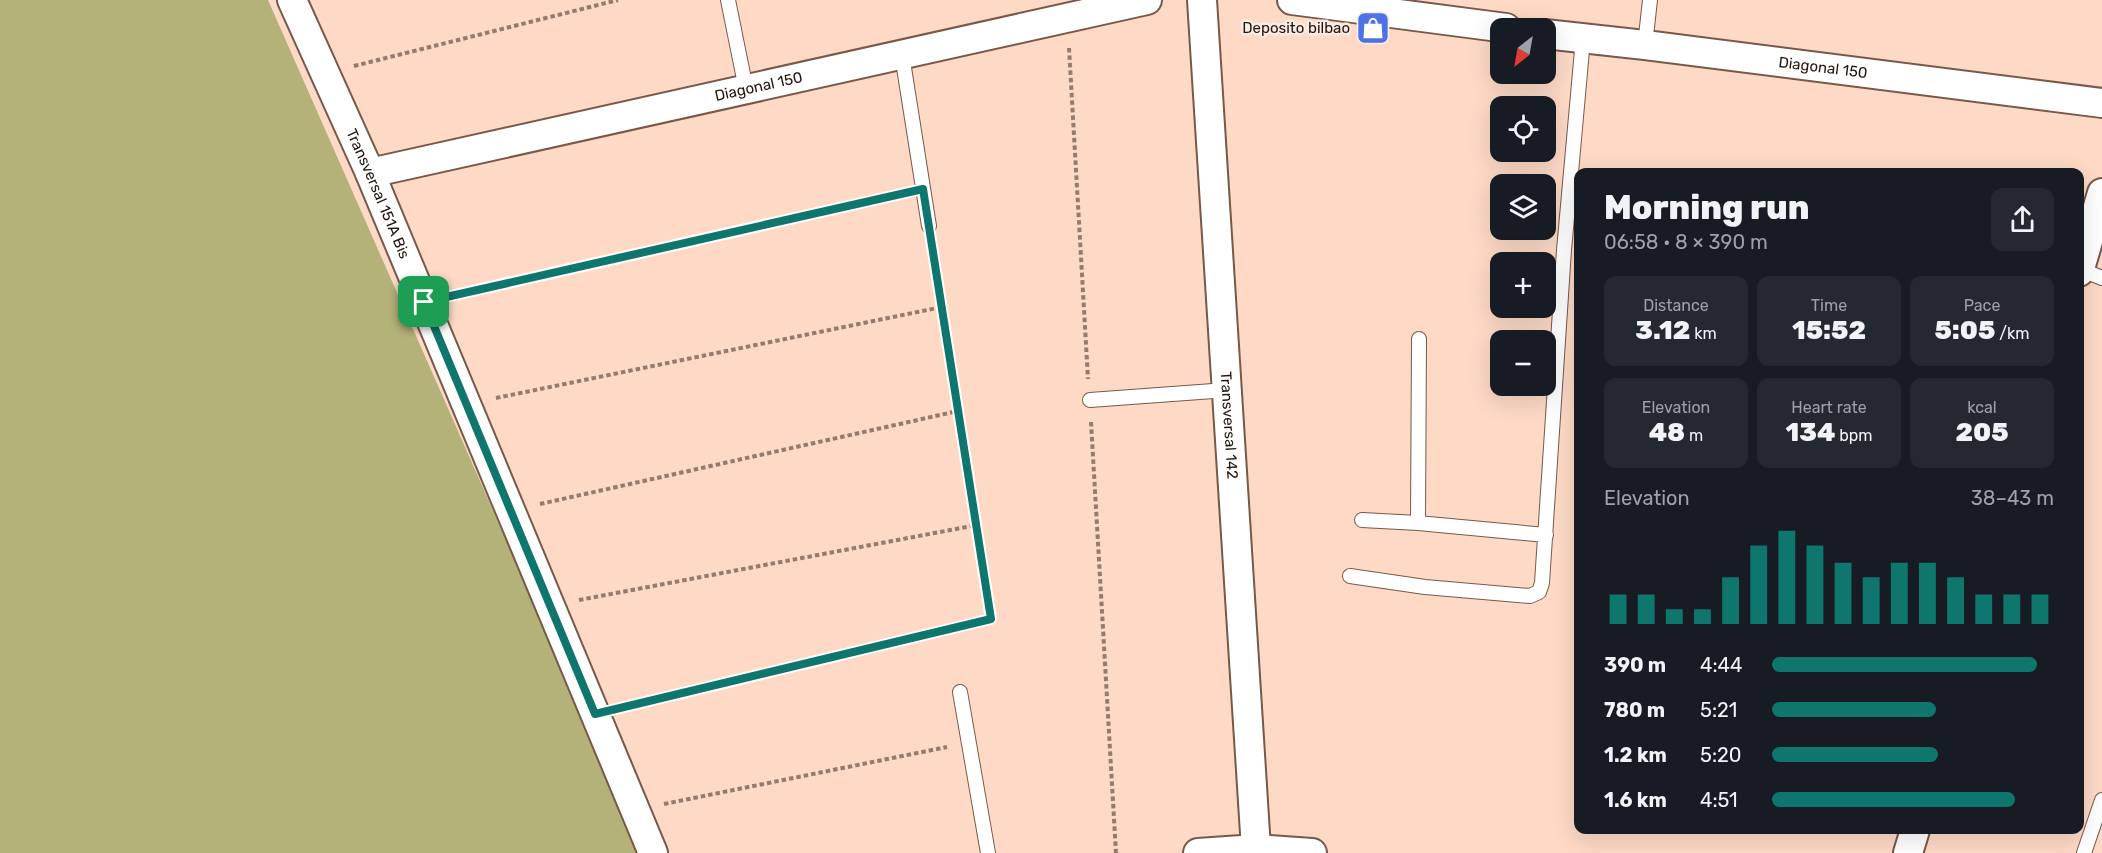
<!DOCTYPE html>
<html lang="en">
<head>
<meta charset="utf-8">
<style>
	:root { --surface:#171b24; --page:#242831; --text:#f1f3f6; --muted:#9ea1a6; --accent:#0f766e }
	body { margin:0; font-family:Rubik,sans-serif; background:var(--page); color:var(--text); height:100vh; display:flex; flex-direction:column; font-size:22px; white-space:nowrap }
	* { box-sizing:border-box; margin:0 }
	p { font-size:20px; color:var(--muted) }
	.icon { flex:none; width:33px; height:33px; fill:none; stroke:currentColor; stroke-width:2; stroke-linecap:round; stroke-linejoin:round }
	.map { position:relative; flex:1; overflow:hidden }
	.side { position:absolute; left:1574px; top:168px; width:510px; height:666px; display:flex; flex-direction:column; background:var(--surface); border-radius:12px; box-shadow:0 6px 24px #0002 }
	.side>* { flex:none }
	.needle { width:39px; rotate:211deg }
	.fabs { position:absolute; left:1490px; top:18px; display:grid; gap:12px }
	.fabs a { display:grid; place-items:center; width:66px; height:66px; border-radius:12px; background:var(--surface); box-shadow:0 6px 24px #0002; font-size:30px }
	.pin { position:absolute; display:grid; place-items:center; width:51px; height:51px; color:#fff; margin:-26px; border-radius:12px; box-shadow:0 3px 9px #0006 }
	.round { display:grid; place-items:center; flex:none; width:63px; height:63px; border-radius:12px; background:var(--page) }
	.summary { display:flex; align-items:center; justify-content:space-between; height:102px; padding:0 30px }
	h1 { font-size:33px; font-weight:800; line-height:45px }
	.figures { display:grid; grid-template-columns:repeat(3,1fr); gap:9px; height:102px; padding:6px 30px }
	.figures div { display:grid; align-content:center; border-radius:12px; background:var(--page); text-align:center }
	.figures b { font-size:26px; font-weight:800 }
	.figures small { font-size:16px; font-weight:400 }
	.figures p { font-size:16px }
	.chart { height:168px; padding:12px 30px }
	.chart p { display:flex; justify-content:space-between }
	.chart svg { width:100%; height:108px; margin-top:6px; stroke:var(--accent); stroke-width:6 }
	ul { padding:0 30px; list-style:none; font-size:20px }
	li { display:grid; grid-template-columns:96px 72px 1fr; align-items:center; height:45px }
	li i { height:15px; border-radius:8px; background:var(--accent) }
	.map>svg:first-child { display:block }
	.green { fill:#b4b279 }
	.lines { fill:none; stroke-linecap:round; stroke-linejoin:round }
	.lane-casing { stroke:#775949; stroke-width:16 }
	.street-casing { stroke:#775949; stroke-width:32 }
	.path { stroke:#947b6e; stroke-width:4; stroke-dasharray:4.5 3; stroke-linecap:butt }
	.lane { stroke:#fff; stroke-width:14 }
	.street { stroke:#fff; stroke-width:28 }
	.route-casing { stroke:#fff; stroke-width:12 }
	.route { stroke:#0f766e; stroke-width:8 }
	.labels { text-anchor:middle; stroke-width:5; stroke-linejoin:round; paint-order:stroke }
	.poi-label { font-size:15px; fill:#21150e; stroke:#faebe4; text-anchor:end }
	.street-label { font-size:15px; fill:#21150e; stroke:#faebe4 }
</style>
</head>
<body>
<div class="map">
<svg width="2102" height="853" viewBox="0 0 2102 853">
	<rect width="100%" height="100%" fill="#fdd9c6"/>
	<!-- green -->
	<path class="green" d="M0 0H268L644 853H0Z"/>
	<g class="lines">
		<!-- lane casing -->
		<g class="lane-casing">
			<path id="lane" d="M728 0 746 89
				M1645 45 1650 0
				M902 55 929 226
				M2080 269 2102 278
				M1090 400 1227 390
				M1362 520 1418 523 1546 535
				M1418 523 1419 339
				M1350 576 1425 587 1530 596 1539 592 1542 583 1564 250 1583 39
				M960 692 988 853
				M2084 853 2102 800"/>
		</g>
		<!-- street casing -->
		<g class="street-casing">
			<g id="street">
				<path id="s1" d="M292 0 370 173 653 853"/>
				<path id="s2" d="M1202 0 1256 849"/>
				<path d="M1292 0 1506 28"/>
				<path id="s3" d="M1545 34 1645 45 2102 103"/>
				<path id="s4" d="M370 173 1147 0"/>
				<path d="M2079 272 2102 193"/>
				<path d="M1198 853 1256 849 1312 853"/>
				<path d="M1908 853 1915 830"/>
			</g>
		</g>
		<!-- path -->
		<path class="path" d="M1069 48 1088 379
			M354 66 618 0
			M453 296 902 194
			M496 398 942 307
			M1091 422 1116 853
			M540 504 958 411
			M579 600 977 525
			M623 707 991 619 932 248
			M664 804 947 747"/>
		<!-- lane -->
		<use href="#lane" class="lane"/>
		<!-- street -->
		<use href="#street" class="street"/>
	</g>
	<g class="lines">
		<!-- route casing -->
		<g class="route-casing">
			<path id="route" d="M923 189 991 619 595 714 424 302Z"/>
		</g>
		<!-- route -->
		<use href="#route" class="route"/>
	</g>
	<!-- icons -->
	<defs>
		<g id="shop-square" transform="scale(1.725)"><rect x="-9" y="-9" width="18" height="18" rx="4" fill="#4d72e5" stroke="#faebe4"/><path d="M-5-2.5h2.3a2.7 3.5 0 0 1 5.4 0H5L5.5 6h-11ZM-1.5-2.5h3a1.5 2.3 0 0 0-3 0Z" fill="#fff"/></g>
	</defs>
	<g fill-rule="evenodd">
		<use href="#shop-square" x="1373" y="28"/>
	</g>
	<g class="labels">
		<!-- poi labels -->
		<g class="poi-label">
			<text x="1350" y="33">Deposito bilbao</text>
		</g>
		<!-- street labels -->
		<g class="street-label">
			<text dy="5" stroke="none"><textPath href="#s3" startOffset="280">Diagonal 150</textPath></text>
			<text dy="5" stroke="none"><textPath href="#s4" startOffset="398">Diagonal 150</textPath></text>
			<text dy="5" stroke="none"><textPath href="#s1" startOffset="212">Transversal 151A Bis</textPath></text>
			<text dy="5" stroke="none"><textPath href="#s2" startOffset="426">Transversal 142</textPath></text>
		</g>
	</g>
</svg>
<div class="fabs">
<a><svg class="needle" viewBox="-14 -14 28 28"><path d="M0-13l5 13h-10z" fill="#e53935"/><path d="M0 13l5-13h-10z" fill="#9ea1a6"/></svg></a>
<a><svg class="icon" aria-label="locate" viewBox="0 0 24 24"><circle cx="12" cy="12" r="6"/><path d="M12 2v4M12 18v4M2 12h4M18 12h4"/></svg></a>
<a><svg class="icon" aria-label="layers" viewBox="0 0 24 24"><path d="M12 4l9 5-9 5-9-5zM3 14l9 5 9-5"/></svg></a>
<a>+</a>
<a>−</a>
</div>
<div class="pin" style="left:424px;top:302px;background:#1e9e55"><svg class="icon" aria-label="arrive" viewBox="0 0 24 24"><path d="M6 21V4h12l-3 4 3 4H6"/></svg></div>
<section class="side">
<div class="summary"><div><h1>Morning run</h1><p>06:58 · 8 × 390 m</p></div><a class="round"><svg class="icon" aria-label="share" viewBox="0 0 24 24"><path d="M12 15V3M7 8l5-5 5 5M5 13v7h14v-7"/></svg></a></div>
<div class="figures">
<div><p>Distance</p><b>3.12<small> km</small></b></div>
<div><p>Time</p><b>15:52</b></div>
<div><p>Pace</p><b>5:05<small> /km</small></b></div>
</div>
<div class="figures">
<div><p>Elevation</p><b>48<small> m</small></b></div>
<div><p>Heart rate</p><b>134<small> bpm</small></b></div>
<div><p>kcal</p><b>205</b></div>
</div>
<div class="chart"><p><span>Elevation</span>38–43 m</p>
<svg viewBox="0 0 160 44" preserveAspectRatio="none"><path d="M5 44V32M15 44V32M25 44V38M35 44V38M45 44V25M55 44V12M65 44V6M75 44V12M85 44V19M95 44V25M105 44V19M115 44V19M125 44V25M135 44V32M145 44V32M155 44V32"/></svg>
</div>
<ul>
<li><b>390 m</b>4:44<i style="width:94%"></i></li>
<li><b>780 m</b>5:21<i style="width:58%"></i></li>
<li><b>1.2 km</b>5:20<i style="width:59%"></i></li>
<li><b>1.6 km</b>4:51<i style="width:86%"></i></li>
</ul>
</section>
</div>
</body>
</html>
